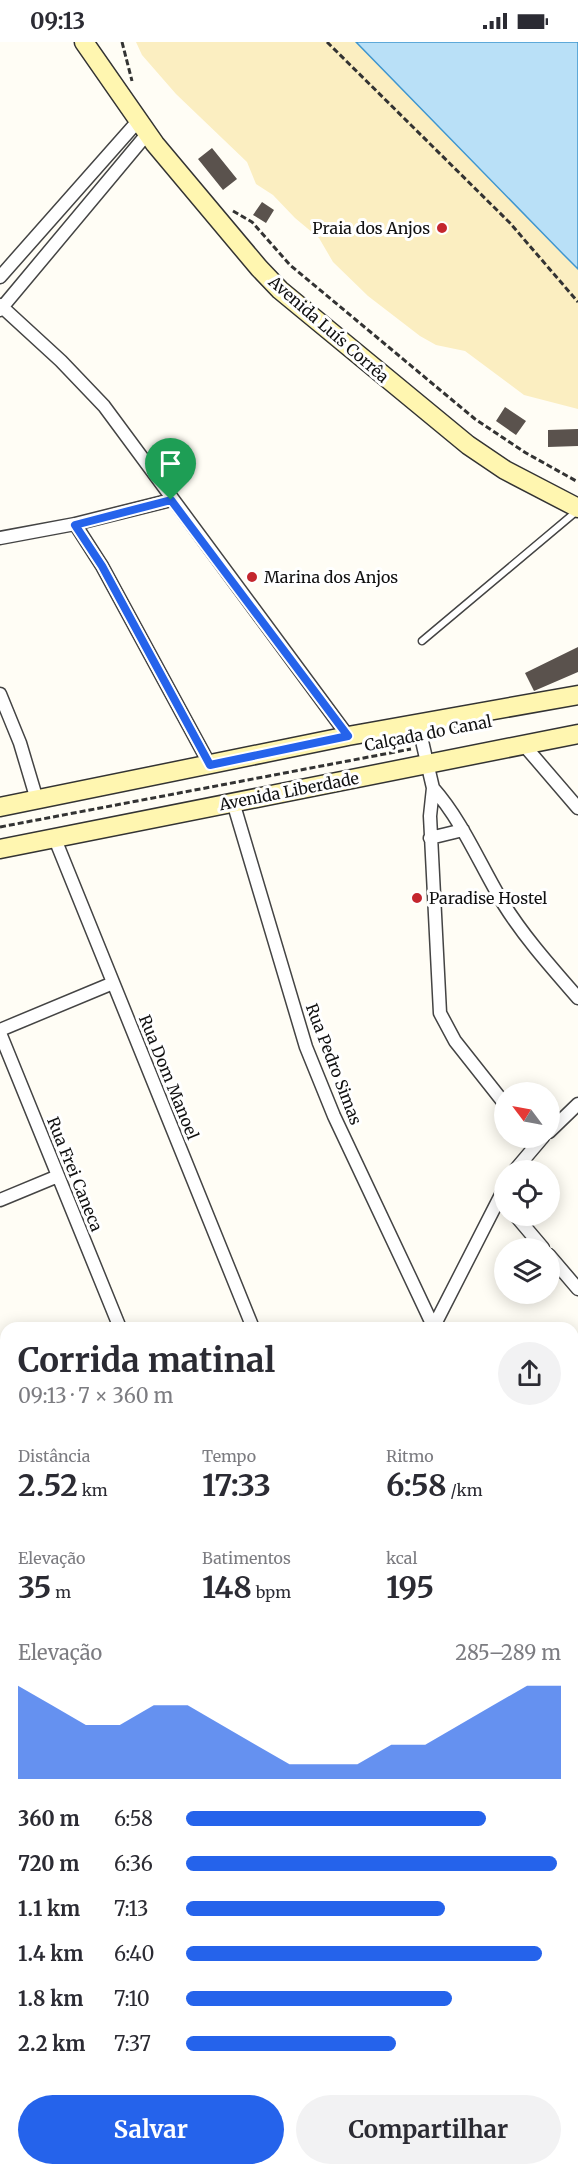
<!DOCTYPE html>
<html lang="pt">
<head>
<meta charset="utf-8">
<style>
	:root { --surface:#fff; --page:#f2f2f3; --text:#2b2b33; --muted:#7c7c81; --accent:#2563eb }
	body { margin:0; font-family:Merriweather,serif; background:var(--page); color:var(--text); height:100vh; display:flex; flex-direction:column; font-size:22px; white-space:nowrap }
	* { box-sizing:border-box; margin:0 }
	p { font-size:20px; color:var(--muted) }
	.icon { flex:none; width:33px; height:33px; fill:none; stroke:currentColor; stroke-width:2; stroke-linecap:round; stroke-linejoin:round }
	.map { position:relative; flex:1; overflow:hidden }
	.panel { position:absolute; left:0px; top:1280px; width:579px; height:854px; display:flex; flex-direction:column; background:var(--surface); border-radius:18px 18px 0 0; box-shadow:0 3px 15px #0003 }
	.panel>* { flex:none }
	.needle { width:39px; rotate:302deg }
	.tools { position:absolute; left:494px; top:1040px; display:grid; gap:12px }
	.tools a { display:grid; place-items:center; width:66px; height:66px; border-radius:50%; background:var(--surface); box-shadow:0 3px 15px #0003; font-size:30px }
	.pin { position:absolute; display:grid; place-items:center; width:51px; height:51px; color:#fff; margin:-62px -26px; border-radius:50% 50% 50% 0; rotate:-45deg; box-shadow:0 0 6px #0007 }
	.pin .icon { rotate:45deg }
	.round { display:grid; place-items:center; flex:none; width:63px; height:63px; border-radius:32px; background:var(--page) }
	.summary { display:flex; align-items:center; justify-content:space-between; height:102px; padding:0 18px }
	h1 { font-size:33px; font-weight:700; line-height:45px }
	.metrics { display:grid; grid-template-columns:repeat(3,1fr); gap:9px; height:102px; padding:6px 18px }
	.metrics div { display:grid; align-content:center }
	.metrics b { font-size:30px; font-weight:700 }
	.metrics small { font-size:16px; font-weight:400 }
	.metrics p { font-size:16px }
	.chart { height:168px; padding:12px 18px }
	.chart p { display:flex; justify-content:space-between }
	.chart svg { width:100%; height:108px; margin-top:6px; fill:var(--accent); opacity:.7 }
	.button { display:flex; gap:12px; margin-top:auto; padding:12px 18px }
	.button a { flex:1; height:69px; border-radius:36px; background:var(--accent); color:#fff; font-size:24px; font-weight:700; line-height:69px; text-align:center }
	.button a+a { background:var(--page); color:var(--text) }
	ul { padding:0 18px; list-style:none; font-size:20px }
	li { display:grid; grid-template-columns:96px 72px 1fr; align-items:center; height:45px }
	li i { height:15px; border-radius:8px; background:var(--accent) }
	.status { display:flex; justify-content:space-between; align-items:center; height:42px; padding:0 30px; background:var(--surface); direction:ltr }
	.status svg { height:16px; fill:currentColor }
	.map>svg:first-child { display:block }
	.sand { fill:#fbeec1 }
	.water { fill:#b9e0f7; stroke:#3f96cf; stroke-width:1.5 }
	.building { fill:#5a524d }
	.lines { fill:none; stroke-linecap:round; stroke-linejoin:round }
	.lane-casing { stroke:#444; stroke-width:9 }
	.street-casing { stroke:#444; stroke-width:15 }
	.secondary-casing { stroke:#333; stroke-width:21 }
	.path { stroke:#333; stroke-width:3; stroke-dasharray:6 3; stroke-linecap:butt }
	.lane { stroke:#fff; stroke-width:6 }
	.street { stroke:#fff; stroke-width:12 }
	.secondary { stroke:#fff6b0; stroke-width:18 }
	.route-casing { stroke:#fff; stroke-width:12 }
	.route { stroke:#2563eb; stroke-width:8 }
	.poi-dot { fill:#c4262e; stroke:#fff; stroke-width:2 }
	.labels { text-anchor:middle; stroke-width:6; stroke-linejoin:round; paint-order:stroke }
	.poi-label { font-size:16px; fill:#111; stroke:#fff; text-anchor:start }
	.street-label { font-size:16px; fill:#111; stroke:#fff }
</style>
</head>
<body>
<div class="status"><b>09:13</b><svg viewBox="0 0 49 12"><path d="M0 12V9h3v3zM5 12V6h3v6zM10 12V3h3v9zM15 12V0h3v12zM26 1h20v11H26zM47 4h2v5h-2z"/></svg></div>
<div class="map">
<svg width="578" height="2132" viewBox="0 0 578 2132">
	<rect width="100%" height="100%" fill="#fffdf5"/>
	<!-- sand -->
	<path class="sand" d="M136 0H440L578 150V367L524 353 465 309 436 303 420 294 368 254 333 220 319 196 295 176 273 153 256 142 247 120 176 52 142 13Z"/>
	<!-- water -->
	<path class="water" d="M356 0H578V227L563 212Z"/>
	<!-- building -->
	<path class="building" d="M212 106 237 137 223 148 198 117Z
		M262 160 274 168 266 181 253 173Z
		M505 365 526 379 516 393 496 379Z
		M578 387V404L548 405V388Z
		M578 605V630L534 649 525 631Z"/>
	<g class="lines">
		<!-- lane casing -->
		<g class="lane-casing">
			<path id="lane" d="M422 599 578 468"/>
		</g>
		<!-- street casing -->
		<g class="street-casing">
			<path id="street" d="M0 235 138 79
				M0 263 61 319 104 364 348 694
				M0 268 147 92
				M75 482 102 524 210 723
				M0 496 75 482 171 458
				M0 652 20 701 37 758
				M418 682 433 746 430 774 440 971 455 999 504 1061
				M523 702 578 766
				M433 746C463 780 480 823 503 861 524 895 552 926 578 956
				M233 760 306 1005 334 1074 434 1286
				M430 796 463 788
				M55 797 253 1286
				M0 988 113 941
				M0 991 120 1286
				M549 1090 578 1062
				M515 1128 543 1095
				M0 1158 58 1134
				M515 1173 543 1206
				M549 1213 578 1247
				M433 1286 504 1147
				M0 1328 6 1332
				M573 1395 578 1386
				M573 1477 578 1478
				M0 1509 6 1516
				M0 1660H6
				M573 1749 578 1730
				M0 1864 6 1858
				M13 2132 14 2127
				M255 2132 257 2127
				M377 2132 378 2127
				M473 2132 474 2127"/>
		</g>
		<!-- secondary casing -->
		<g class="secondary-casing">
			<path id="secondary" d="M84 0 155 102 259 226 280 248 468 403 505 428 578 466
				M0 765 348 694 578 653
				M0 807 578 692
				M0 2027 6 2030
				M168 2127 176 2132"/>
		</g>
		<!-- path -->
		<path class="path" d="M122 0 132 39
			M327 0 510 181 578 260
			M233 169 252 180 290 223 475 377 526 411 578 440
			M0 785 411 707"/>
		<!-- lane -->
		<use href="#lane" class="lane"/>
		<!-- street -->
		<use href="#street" class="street"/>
		<!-- secondary -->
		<use href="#secondary" class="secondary"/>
	</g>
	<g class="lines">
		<!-- route casing -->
		<g class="route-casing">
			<path id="route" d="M171 458 348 694 210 723 102 524 75 483Z"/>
		</g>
		<!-- route -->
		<use href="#route" class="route"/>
	</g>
	<!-- markers -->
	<g class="poi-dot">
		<circle cx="442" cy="186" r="6"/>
		<circle cx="252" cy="535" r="6"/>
		<circle cx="417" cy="856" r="6"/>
	</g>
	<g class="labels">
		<!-- poi labels -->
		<g class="poi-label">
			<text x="430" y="192" text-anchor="end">Praia dos Anjos</text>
			<text x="264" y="541">Marina dos Anjos</text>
			<text x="429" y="862">Paradise Hostel</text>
		</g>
		<!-- street labels -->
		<g class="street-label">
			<text transform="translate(329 287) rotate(41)" y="6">Avenida Luís Corrêa</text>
			<text transform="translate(428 691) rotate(-11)" y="6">Calçada do Canal</text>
			<text transform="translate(289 749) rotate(-11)" y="6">Avenida Liberdade</text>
			<text transform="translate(334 1022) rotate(69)" y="6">Rua Pedro Simas</text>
			<text transform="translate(169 1035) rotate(68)" y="6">Rua Dom Manoel</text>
			<text transform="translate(75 1132) rotate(68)" y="6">Rua Frei Caneca</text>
		</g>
	</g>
</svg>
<div class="tools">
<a><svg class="needle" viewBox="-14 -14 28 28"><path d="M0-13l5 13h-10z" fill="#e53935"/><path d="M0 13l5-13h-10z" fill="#7c7c81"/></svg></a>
<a><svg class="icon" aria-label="locate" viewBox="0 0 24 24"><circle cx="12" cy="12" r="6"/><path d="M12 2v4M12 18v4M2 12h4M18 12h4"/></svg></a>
<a><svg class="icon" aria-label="layers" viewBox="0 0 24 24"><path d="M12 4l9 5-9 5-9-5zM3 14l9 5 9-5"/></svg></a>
</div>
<div class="pin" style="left:171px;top:458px;background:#1e9e55"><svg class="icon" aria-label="arrive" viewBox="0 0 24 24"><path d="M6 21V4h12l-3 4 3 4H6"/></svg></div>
<section class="panel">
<div class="summary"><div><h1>Corrida matinal</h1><p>09:13 · 7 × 360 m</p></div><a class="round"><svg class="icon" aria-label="share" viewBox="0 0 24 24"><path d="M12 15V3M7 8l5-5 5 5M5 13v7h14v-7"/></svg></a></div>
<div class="metrics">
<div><p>Distância</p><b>2.52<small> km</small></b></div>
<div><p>Tempo</p><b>17:33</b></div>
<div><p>Ritmo</p><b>6:58<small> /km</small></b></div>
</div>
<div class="metrics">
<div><p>Elevação</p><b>35<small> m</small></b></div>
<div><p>Batimentos</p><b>148<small> bpm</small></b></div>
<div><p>kcal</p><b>195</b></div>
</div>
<div class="chart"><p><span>Elevação</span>285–289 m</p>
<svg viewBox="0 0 160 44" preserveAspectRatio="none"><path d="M0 44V6L10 14L20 22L30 22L40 14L50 14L60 22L70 30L80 38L90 38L100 38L110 30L120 30L130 22L140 14L150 6L160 6V44z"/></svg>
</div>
<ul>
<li><b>360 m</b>6:58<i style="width:80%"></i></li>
<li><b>720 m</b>6:36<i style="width:99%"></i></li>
<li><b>1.1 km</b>7:13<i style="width:69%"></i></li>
<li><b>1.4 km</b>6:40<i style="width:95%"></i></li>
<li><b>1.8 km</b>7:10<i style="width:71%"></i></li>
<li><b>2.2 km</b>7:37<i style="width:56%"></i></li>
</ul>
<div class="button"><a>Salvar</a><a>Compartilhar</a></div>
</section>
</div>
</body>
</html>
